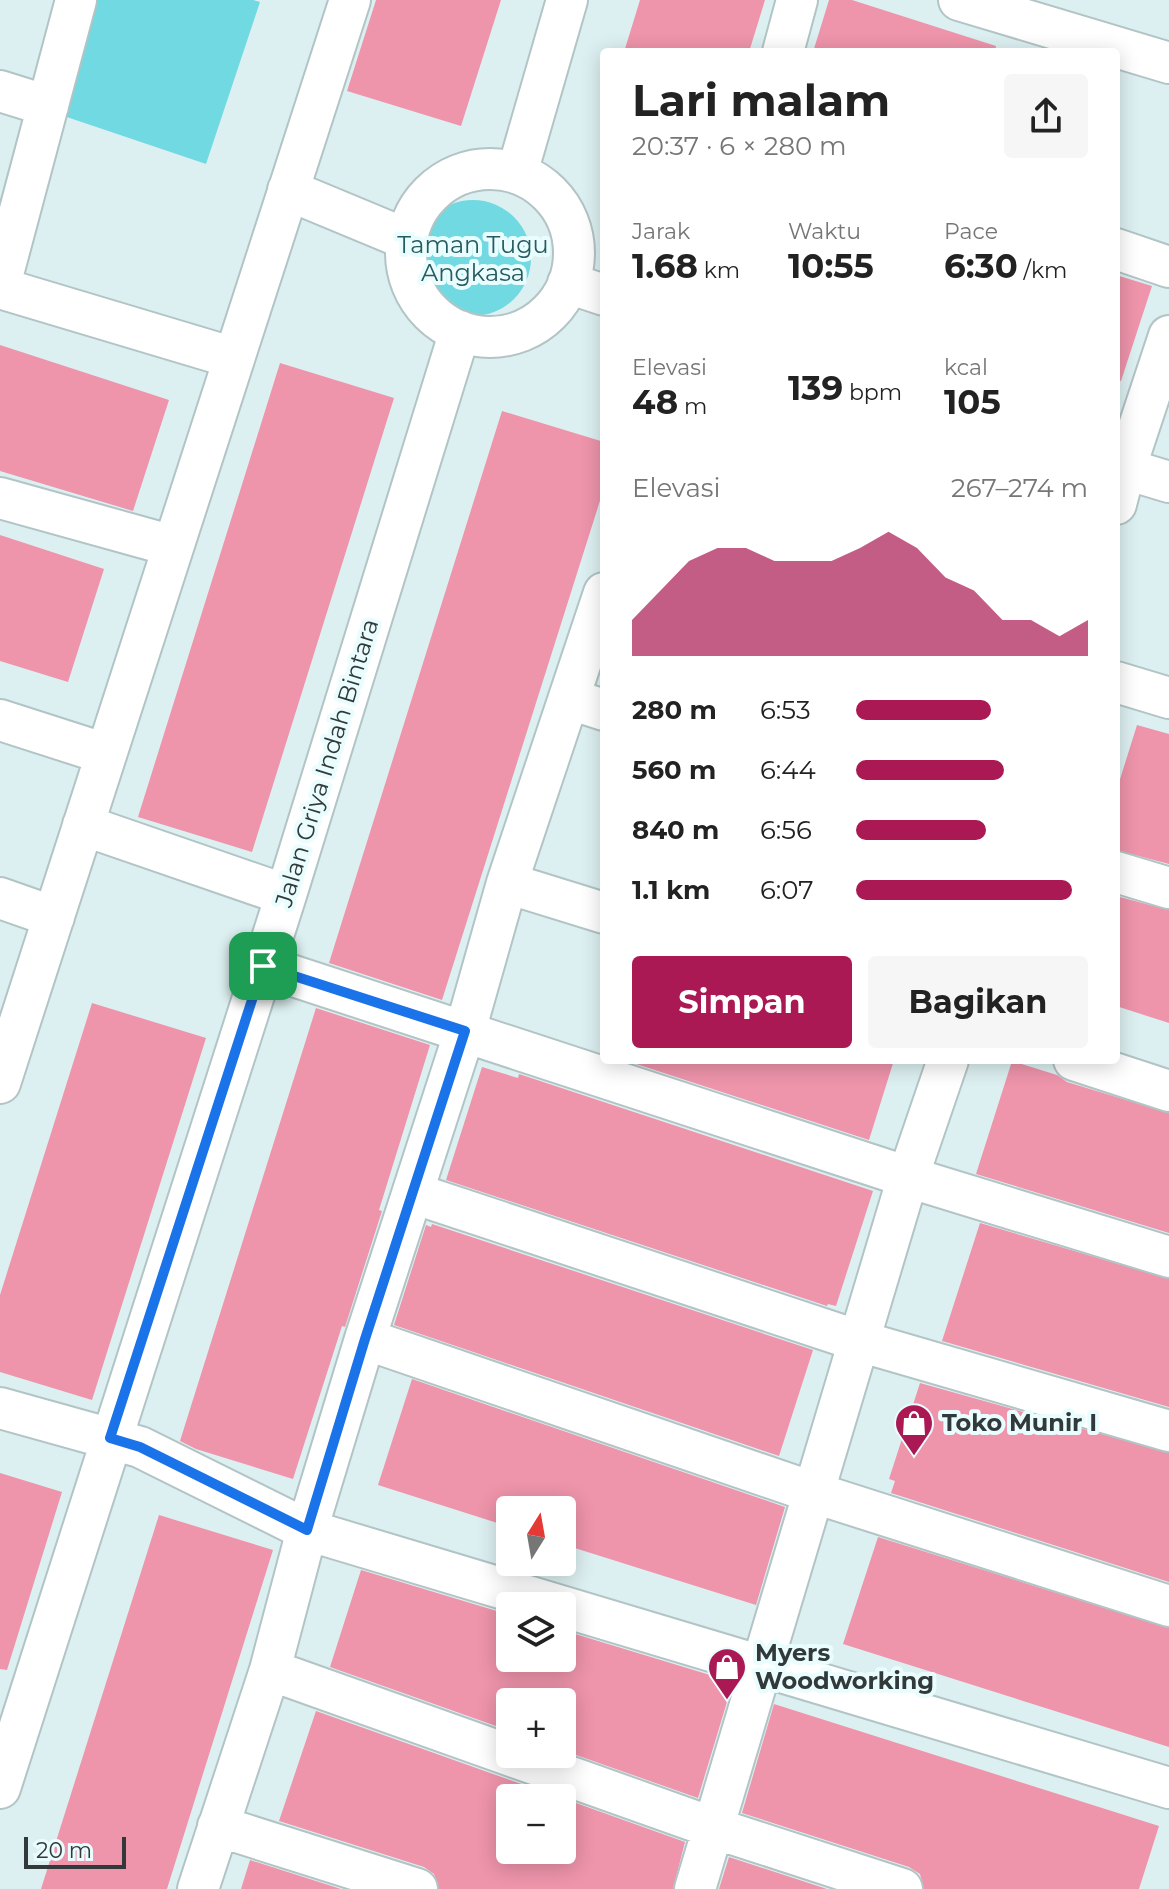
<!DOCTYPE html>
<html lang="id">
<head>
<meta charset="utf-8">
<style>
	:root { --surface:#fff; --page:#f6f6f6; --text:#222; --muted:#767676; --accent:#aa1954 }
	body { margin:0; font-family:Montserrat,sans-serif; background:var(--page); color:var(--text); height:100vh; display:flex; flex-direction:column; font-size:30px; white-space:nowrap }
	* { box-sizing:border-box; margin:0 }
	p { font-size:26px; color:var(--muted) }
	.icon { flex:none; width:44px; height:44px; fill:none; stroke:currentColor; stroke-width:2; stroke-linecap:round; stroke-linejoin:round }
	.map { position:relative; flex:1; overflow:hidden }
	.drawer { position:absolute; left:600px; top:48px; width:520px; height:1016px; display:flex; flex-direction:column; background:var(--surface); border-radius:8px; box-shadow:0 4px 20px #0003 }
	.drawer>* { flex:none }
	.needle { width:52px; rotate:11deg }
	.buttons { position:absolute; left:496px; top:1496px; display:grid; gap:16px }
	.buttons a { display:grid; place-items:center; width:80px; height:80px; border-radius:8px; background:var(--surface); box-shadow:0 4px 20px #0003; font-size:40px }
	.scale { position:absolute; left:24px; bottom:20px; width:102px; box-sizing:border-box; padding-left:8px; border:4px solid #32393a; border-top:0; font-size:22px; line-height:28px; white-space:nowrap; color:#32393a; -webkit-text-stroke:6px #eafdfe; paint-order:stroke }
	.pin { position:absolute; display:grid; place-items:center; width:68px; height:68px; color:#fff; margin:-34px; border-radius:16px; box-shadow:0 4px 12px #0006 }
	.round { display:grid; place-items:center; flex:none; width:84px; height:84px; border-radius:8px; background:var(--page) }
	.overview { display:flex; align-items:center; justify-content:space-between; height:136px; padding:0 32px }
	h1 { font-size:44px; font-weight:700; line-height:60px }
	.figures { display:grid; grid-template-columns:repeat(3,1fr); gap:12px; height:136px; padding:8px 32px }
	.figures div { display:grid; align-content:center }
	.figures b { font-size:34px; font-weight:700 }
	.figures small { font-size:22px; font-weight:400 }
	.figures p { font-size:22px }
	.chart { height:224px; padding:16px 32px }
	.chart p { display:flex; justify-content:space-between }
	.chart svg { width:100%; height:144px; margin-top:8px; fill:var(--accent); opacity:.7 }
	.button { display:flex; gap:16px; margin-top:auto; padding:16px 32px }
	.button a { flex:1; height:92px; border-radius:8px; background:var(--accent); color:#fff; font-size:32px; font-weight:700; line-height:92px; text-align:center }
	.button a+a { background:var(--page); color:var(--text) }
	ul { padding:0 32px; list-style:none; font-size:26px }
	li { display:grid; grid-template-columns:128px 96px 1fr; align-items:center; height:60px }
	li i { height:20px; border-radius:10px; background:var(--accent) }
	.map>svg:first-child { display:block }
	.green { fill:#71d9e1 }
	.building { fill:#ee94ab }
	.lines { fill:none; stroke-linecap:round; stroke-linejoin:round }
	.minor-casing { stroke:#b2c4c5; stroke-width:44 }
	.minor { stroke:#fff; stroke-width:40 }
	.route-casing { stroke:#fff; stroke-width:16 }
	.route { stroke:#1a73e8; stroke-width:10 }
	.labels { text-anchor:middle; stroke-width:8; stroke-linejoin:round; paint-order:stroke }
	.park-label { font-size:24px; fill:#265b5f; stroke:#eafdfe }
	.street-label { font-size:24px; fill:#32393a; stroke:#eafdfe }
	.poi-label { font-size:24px; font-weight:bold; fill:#32393a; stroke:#eafdfe; text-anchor:start }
</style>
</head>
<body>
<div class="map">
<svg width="1169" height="1889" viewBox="0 0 1169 1889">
	<rect width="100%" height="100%" fill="#ddf0f1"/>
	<!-- green -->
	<path class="green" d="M87 0H253L260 2 206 164 49 111Z
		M415 258a58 58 0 1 1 116 0a58 58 0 1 1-116 0Z"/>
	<!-- building -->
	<path class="building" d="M376 0H501L461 126 347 91Z
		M640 0H765L749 52H624Z
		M829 0H852L996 46 995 52H813Z
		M1116 275 1152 286 1121 381 1116 380Z
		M0 345 169 400 133 511 0 471Z
		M280 363 394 398 252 852 138 817Z
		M502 411 604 442V488L442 1000 329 963Z
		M0 535 104 569 68 682 0 661Z
		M1137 725 1169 734V864L1116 850V792Z
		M1116 896 1169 910V1023L1116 1006Z
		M92 1003 206 1038 92 1400 0 1372V1295Z
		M316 1008 430 1045 379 1210 382 1211 345 1327 342 1326 293 1479 196 1449 180 1441Z
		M624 1060H894L869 1140Z
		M1012 1061 1057 1075 1067 1082 1169 1113V1233L976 1174Z
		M482 1067 518 1078 519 1074 873 1191 836 1306 828 1304 827 1306 446 1180Z
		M980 1223 1169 1279V1407L942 1341Z
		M432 1224 813 1350 779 1456 394 1325 426 1225 431 1227Z
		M412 1379 785 1507 756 1605 562 1544V1510H510V1527L378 1485Z
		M920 1383 1169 1453V1582L891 1493 895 1481 889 1479Z
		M0 1473 62 1492 7 1670 0 1669Z
		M159 1515 273 1550 167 1889H41Z
		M878 1537 1169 1628V1747L843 1644Z
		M361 1570 510 1615V1658H562V1630L733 1682 698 1798 562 1750V1702H510V1731L330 1667Z
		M774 1704 1159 1826 1139 1889H924L920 1874 909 1867 742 1813Z
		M316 1711 561 1798H510V1850H562V1798L685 1842 673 1889H439L434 1874 424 1867 279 1821Z
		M729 1857 827 1889H719Z
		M250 1860 341 1889H241Z"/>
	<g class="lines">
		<!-- minor casing -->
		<g class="minor-casing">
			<path id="minor" d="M959 0 1169 63
				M783 52 797 0
				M0 91 48 106
				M406 253a84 84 0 1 1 168 0a84 84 0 1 1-168 0Z
				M517 173 567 0
				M288 190 406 239
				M1116 249 1169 267
				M568 283 604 295
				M0 285 76 0
				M0 288 234 358
				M1116 466 1169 482
				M0 498 173 546
				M1116 504 1125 469 1169 336
				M1116 682 1169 698
				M570 699 604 710
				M0 720 106 754
				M83 825 286 895
				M1116 872 1169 888
				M507 883 604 913
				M0 898 54 917
				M263 966 908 1177 1169 1257
				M1074 1060 1169 1091
				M0 1083 350 0
				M413 1193 859 1341 1169 1431
				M365 1339 815 1493 1169 1606
				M0 1408 140 1447 307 1530 1169 1788
				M270 1670 714 1828 902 1889
				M0 1788 286 895 460 331
				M218 1826 417 1889
				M198 1889 270 1670 307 1530 365 1339 465 1031 507 883 604 593
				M695 1889 908 1177 948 1060"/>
		</g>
		<!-- minor -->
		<use href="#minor" class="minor"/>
	</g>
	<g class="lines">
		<!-- route casing -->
		<g class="route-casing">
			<path id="route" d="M263 966 465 1031 365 1339 307 1530 140 1447 110 1438Z"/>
		</g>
		<!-- route -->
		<use href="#route" class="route"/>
	</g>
	<!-- icons -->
	<defs>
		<g id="shop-pin" transform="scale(2)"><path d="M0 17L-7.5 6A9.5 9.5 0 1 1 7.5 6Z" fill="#aa1954" stroke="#eafdfe"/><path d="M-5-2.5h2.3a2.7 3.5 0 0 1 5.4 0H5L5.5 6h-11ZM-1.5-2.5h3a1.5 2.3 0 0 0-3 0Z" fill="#fff"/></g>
	</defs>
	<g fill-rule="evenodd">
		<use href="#shop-pin" x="914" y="1423"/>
		<use href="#shop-pin" x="727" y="1667"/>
	</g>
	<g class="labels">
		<!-- park labels -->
		<g class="park-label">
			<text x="473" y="253">Taman Tugu<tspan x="473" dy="28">Angkasa</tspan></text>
		</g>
		<!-- street labels -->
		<g class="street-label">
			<text transform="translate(327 763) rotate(-73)" y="8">Jalan Griya Indah Bintara</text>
		</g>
		<!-- poi labels -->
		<g class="poi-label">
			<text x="942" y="1431">Toko Munir I</text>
			<text x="755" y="1661">Myers<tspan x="755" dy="28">Woodworking</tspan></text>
		</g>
	</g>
</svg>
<div class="buttons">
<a><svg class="needle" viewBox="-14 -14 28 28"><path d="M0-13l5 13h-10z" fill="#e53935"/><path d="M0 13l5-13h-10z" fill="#767676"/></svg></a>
<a><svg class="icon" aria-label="layers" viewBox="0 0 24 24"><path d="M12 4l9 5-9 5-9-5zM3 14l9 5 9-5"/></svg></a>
<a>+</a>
<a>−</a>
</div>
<div class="scale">20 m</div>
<div class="pin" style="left:263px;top:966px;background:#1e9e55"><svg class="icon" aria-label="arrive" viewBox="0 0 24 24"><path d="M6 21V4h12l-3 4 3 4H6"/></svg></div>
<section class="drawer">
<div class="overview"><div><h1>Lari malam</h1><p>20:37 · 6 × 280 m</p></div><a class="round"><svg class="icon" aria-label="share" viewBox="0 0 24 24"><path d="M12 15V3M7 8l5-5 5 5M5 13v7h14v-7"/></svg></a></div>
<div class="figures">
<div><p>Jarak</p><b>1.68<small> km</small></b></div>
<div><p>Waktu</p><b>10:55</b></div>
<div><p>Pace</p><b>6:30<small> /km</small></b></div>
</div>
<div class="figures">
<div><p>Elevasi</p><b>48<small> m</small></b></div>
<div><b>139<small> bpm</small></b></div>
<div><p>kcal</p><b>105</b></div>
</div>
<div class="chart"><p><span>Elevasi</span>267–274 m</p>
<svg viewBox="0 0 160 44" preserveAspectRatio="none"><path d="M0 44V33L10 24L20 15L30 11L40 11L50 15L60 15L70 15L80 11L90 6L100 11L110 20L120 24L130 33L140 33L150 38L160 33V44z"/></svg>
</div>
<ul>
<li><b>280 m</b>6:53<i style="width:58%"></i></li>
<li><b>560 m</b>6:44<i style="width:64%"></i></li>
<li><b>840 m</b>6:56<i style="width:56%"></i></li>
<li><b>1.1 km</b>6:07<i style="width:93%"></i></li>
</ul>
<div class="button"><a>Simpan</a><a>Bagikan</a></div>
</section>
</div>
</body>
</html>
